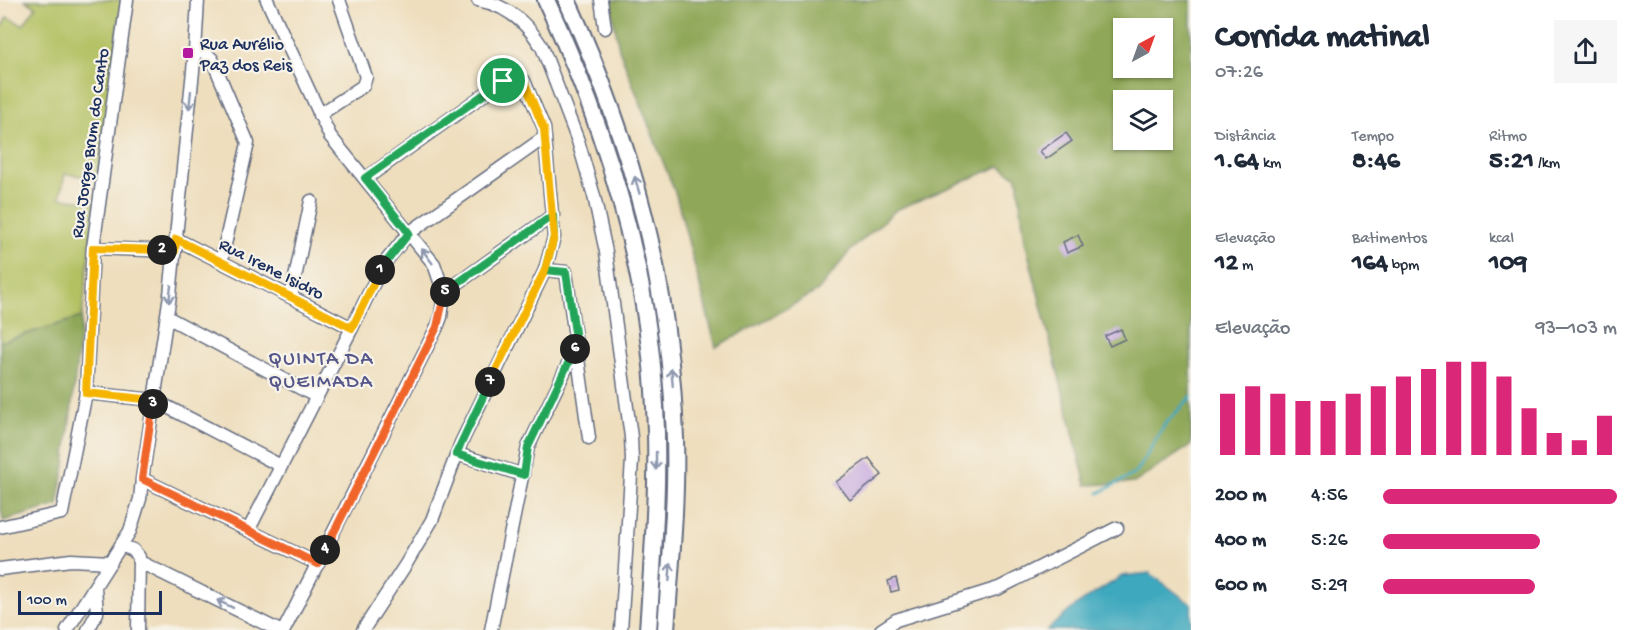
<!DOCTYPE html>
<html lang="pt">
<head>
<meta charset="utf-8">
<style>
	:root { --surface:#fff; --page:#f6f6f7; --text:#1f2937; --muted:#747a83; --accent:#db2777 }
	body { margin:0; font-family:"Gochi Hand",sans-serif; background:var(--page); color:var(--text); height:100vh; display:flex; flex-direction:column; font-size:22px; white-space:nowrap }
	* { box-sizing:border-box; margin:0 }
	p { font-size:20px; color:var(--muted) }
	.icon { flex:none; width:33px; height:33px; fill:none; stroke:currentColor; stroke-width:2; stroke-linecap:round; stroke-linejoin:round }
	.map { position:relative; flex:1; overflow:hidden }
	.side { display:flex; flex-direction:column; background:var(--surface); width:450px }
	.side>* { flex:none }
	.needle { width:39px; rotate:41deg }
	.fabs { position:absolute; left:1113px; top:18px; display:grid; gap:12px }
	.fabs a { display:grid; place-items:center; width:60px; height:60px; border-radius:0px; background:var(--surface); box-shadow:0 2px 4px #0004; font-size:30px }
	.scale { position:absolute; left:18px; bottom:15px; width:144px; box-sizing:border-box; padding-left:6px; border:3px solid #1b2f5e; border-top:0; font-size:16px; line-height:21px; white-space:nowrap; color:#1b2f5e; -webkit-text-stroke:4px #f7f3e8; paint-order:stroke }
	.pin { position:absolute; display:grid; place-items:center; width:51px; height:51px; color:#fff; margin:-26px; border:3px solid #fff; border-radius:50%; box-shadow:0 2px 6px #0007 }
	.km { position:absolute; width:30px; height:30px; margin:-15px; border-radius:50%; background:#222; color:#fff; font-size:16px; line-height:30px; text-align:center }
	.round { display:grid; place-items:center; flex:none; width:63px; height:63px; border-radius:0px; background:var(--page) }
	.head { display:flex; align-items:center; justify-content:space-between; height:102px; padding:0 24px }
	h1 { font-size:33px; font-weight:800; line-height:45px }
	.metrics { display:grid; grid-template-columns:repeat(3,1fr); gap:9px; height:102px; padding:6px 24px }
	.metrics div { display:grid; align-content:center }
	.metrics b { font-size:26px; font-weight:800 }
	.metrics small { font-size:16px; font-weight:400 }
	.metrics p { font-size:16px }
	.chart { height:168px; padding:12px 24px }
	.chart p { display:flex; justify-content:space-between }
	.chart svg { width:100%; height:108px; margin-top:6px; stroke:var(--accent); stroke-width:6 }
	ul { padding:0 24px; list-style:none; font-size:20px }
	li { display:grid; grid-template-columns:96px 72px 1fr; align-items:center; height:45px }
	li i { height:15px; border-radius:8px; background:var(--accent) }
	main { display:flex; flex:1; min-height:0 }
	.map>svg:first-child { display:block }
	.green { fill:#b4c163; stroke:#687860; stroke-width:1.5 }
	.forest { fill:#8fa759; stroke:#556b5c; stroke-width:1.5; fill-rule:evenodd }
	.water { fill:#3ea8be; stroke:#2c6c8e; stroke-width:1.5 }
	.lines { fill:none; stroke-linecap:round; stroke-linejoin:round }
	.stream { stroke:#3ea8be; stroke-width:3 }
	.building { fill:#c1a2df }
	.minor-casing { stroke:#656c7f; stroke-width:15 }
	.highway-casing { stroke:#656c7f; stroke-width:20 }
	.minor { stroke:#fff; stroke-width:12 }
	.highway { stroke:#fff; stroke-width:16 }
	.oneway { stroke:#8d97ae }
	.split-1-casing { stroke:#fff; stroke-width:12 }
	.split-2-casing { stroke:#fff; stroke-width:12 }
	.split-3-casing { stroke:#fff; stroke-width:12 }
	.split-4-casing { stroke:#fff; stroke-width:12 }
	.split-5-casing { stroke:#fff; stroke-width:12 }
	.split-6-casing { stroke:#fff; stroke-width:12 }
	.split-7-casing { stroke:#fff; stroke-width:12 }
	.split-8-casing { stroke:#fff; stroke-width:12 }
	.split-1 { stroke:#22a559; stroke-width:8 }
	.split-2 { stroke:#f5b400; stroke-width:8 }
	.split-3 { stroke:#f5b400; stroke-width:8 }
	.split-4 { stroke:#f0652b; stroke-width:8 }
	.split-5 { stroke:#f0652b; stroke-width:8 }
	.split-6 { stroke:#22a559; stroke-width:8 }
	.split-7 { stroke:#22a559; stroke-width:8 }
	.split-8 { stroke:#f5b400; stroke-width:8 }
	.poi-dot { fill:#b5179e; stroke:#f7f3e8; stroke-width:2 }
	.labels { text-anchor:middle; stroke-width:4.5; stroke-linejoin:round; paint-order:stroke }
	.poi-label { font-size:18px; fill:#1b2f5e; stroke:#f7f3e8; text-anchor:start }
	.street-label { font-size:18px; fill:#1b2f5e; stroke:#f7f3e8 }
	.neighbourhood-label { font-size:20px; letter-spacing:1.5px; fill:#55578b; stroke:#f7f3e8 }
</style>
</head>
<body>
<main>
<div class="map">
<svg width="1191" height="630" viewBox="0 0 1191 630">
	<rect width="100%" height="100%" fill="#f7f3e8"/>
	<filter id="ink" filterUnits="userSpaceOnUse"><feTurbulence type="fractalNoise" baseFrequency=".0167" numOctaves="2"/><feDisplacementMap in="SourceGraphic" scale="12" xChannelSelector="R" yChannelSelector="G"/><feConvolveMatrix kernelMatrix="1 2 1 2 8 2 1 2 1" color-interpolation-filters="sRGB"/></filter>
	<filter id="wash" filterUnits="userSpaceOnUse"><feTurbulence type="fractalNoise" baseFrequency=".008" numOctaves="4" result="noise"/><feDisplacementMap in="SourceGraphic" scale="24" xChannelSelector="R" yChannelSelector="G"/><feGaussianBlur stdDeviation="1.35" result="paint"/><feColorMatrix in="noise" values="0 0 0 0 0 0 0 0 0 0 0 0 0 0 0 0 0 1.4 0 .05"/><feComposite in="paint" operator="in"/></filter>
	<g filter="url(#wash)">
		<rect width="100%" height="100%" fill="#eedebd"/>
		<!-- green -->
		<path class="green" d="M25 0H122L98 178 65 174 60 198 95 202 82 317 0 342V31L7 17 23 25 36 7Z"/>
		<!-- forest -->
		<path class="forest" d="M610 0H1191V445L1134 483 1086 485 1025 241 1017 177 1000 166 896 210 850 251 818 291 716 347 676 195 619 49ZM1124 28H1162V68H1124ZM1124 100H1162V140H1124Z
			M82 317 65 465 58 505 3 521 0 503V342Z"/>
		<!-- water -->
		<path class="water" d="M1150 573 1191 604V630H1047L1075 606 1122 576Z"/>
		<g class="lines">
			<!-- stream -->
			<path class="stream" d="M1099 493 1136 473 1165 424 1191 397"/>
		</g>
		<g id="blocks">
			<!-- building -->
			<path class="building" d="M1066 133 1072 141 1046 159 1040 151Z
				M1078 235 1083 246 1067 253 1063 242Z
				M1121 329 1125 339 1110 346 1105 336Z
				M869 458 882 475 850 500 836 482Z
				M896 578 899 590 891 592 888 581Z"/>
		</g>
	</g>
	<g filter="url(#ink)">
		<use href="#blocks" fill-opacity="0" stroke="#656c7f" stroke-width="1.5"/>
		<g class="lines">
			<!-- minor casing -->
			<g class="minor-casing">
				<path id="minor" d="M267 0 330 136 434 264 444 293 441 317 437 327 284 630
					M478 0C507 5 527 23 542 47L578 141 594 196 606 252 631 437 632 460 621 630
					M601 0 605 28
					M195 51H203L212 59 248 143 221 262
					M319 115 363 86 366 77 339 0
					M176 239 352 328
					M93 248 175 251
					M545 270 566 272 589 438
					M444 293 553 215
					M291 297 311 201
					M167 317 317 397
					M86 393 154 400 281 466
					M457 454 523 475
					M142 479 318 564
					M0 527 62 513 86 393 93 248 127 0
					M249 529 352 328 382 266 409 233 545 137
					M121 545 133 550 139 557 138 630
					M140 562 278 630
					M0 569 71 560 111 562
					M67 630 130 531 140 499 142 479 170 295 195 51 198 0
					M88 630 97 613 95 587
					M363 630 406 564 432 520 461 443 545 270 554 237 544 128 524 81 513 77 503 81 365 179
					M491 630 528 447 577 346
					M881 630 896 620 999 588 1117 528"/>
			</g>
			<!-- highway casing -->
			<g class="highway-casing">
				<path id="highway" d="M546 0C606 129 648 264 655 407 659 481 653 556 648 630
					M567 0C632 143 670 281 675 439 677 503 670 567 666 630"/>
			</g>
			<!-- minor -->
			<use href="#minor" class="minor"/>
			<!-- highway -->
			<use href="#highway" class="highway"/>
		</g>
		<!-- one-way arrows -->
		<defs><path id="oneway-shaft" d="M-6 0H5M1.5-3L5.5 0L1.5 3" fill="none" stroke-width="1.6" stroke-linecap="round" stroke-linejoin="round" transform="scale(1.5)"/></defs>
		<g class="oneway">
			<use href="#oneway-shaft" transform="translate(190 100) rotate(96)"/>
			<use href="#oneway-shaft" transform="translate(637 185) rotate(-106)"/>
			<use href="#oneway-shaft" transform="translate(427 256) rotate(-127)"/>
			<use href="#oneway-shaft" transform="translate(170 294) rotate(97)"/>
			<use href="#oneway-shaft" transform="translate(672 377) rotate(-95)"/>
			<use href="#oneway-shaft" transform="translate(656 461) rotate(90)"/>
			<use href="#oneway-shaft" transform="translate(670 572) rotate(-86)"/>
			<use href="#oneway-shaft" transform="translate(225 604) rotate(-154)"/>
		</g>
	</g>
	<g class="lines" filter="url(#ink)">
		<!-- split-1 casing -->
		<g class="split-1-casing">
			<path id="split-1" d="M380 270 409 233 365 178 503 81"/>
		</g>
		<!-- split-2 casing -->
		<g class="split-2-casing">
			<path id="split-2" d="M162 250 175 251 176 239 352 328 380 270"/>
		</g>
		<!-- split-3 casing -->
		<g class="split-3-casing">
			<path id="split-3" d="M153 404 154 400 86 393 93 248 162 250"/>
		</g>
		<!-- split-4 casing -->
		<g class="split-4-casing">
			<path id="split-4" d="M153 404 142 479 318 564 325 550"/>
		</g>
		<!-- split-5 casing -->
		<g class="split-5-casing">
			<path id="split-5" d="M325 550 437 327 445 292"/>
		</g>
		<!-- split-6 casing -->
		<g class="split-6-casing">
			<path id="split-6" d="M445 292 553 215 554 237 545 270 566 272 577 346 575 349"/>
		</g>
		<!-- split-7 casing -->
		<g class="split-7-casing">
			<path id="split-7" d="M490 382 456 454 524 475 528 447 575 349"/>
		</g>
		<!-- split-8 casing -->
		<g class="split-8-casing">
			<path id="split-8" d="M490 382 545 270 554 237 544 129 524 81 513 76 503 81"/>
		</g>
		<!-- split-1 -->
		<use href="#split-1" class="split-1"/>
		<!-- split-2 -->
		<use href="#split-2" class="split-2"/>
		<!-- split-3 -->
		<use href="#split-3" class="split-3"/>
		<!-- split-4 -->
		<use href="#split-4" class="split-4"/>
		<!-- split-5 -->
		<use href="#split-5" class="split-5"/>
		<!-- split-6 -->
		<use href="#split-6" class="split-6"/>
		<!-- split-7 -->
		<use href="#split-7" class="split-7"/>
		<!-- split-8 -->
		<use href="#split-8" class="split-8"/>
	</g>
	<!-- markers -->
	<rect class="poi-dot" x="182" y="47" width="12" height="12" rx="3"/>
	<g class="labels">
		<!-- poi labels -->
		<g class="poi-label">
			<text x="200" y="49">Rua Aurélio<tspan x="200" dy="21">Paz dos Reis</tspan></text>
		</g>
		<!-- street labels -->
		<g class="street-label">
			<text transform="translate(89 143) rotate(-82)" y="6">Rua Jorge Brum do Canto</text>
			<text transform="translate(272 268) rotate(27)" y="6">Rua Irene Isidro</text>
		</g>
		<!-- neighbourhood labels -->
		<g class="neighbourhood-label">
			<text x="321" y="364">QUINTA DA<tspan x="321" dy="23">QUEIMADA</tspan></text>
		</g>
	</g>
</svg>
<div class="fabs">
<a><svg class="needle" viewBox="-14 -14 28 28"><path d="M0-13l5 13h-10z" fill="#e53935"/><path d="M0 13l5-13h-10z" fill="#747a83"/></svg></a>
<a><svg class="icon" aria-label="layers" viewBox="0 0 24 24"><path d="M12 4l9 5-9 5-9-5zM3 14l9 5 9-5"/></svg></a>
</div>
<div class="scale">100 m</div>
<div class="pin" style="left:503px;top:81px;background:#1e9e55"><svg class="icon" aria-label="arrive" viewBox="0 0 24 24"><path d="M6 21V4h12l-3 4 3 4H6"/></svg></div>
<b class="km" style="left:380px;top:270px">1</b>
<b class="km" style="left:162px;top:250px">2</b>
<b class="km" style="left:153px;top:404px">3</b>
<b class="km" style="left:325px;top:550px">4</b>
<b class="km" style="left:445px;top:292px">5</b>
<b class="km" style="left:575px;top:349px">6</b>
<b class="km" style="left:490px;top:382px">7</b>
</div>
<section class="side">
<div class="head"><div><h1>Corrida matinal</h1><p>07:26</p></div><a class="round"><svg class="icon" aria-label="share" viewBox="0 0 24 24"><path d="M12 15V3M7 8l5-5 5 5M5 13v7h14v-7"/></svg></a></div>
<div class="metrics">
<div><p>Distância</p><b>1.64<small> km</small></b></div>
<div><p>Tempo</p><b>8:46</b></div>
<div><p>Ritmo</p><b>5:21<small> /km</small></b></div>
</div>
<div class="metrics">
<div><p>Elevação</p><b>12<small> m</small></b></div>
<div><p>Batimentos</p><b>164<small> bpm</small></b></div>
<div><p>kcal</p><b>109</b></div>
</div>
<div class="chart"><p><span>Elevação</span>93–103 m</p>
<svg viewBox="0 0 160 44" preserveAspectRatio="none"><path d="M5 44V19M15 44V16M25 44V19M35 44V22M45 44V22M55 44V19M65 44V16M75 44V12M85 44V9M95 44V6M105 44V6M115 44V12M125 44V25M135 44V35M145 44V38M155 44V28"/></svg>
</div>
<ul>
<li><b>200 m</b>4:56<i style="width:100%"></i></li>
<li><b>400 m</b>5:26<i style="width:67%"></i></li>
<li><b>600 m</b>5:29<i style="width:65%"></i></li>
</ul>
</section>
</main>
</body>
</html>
